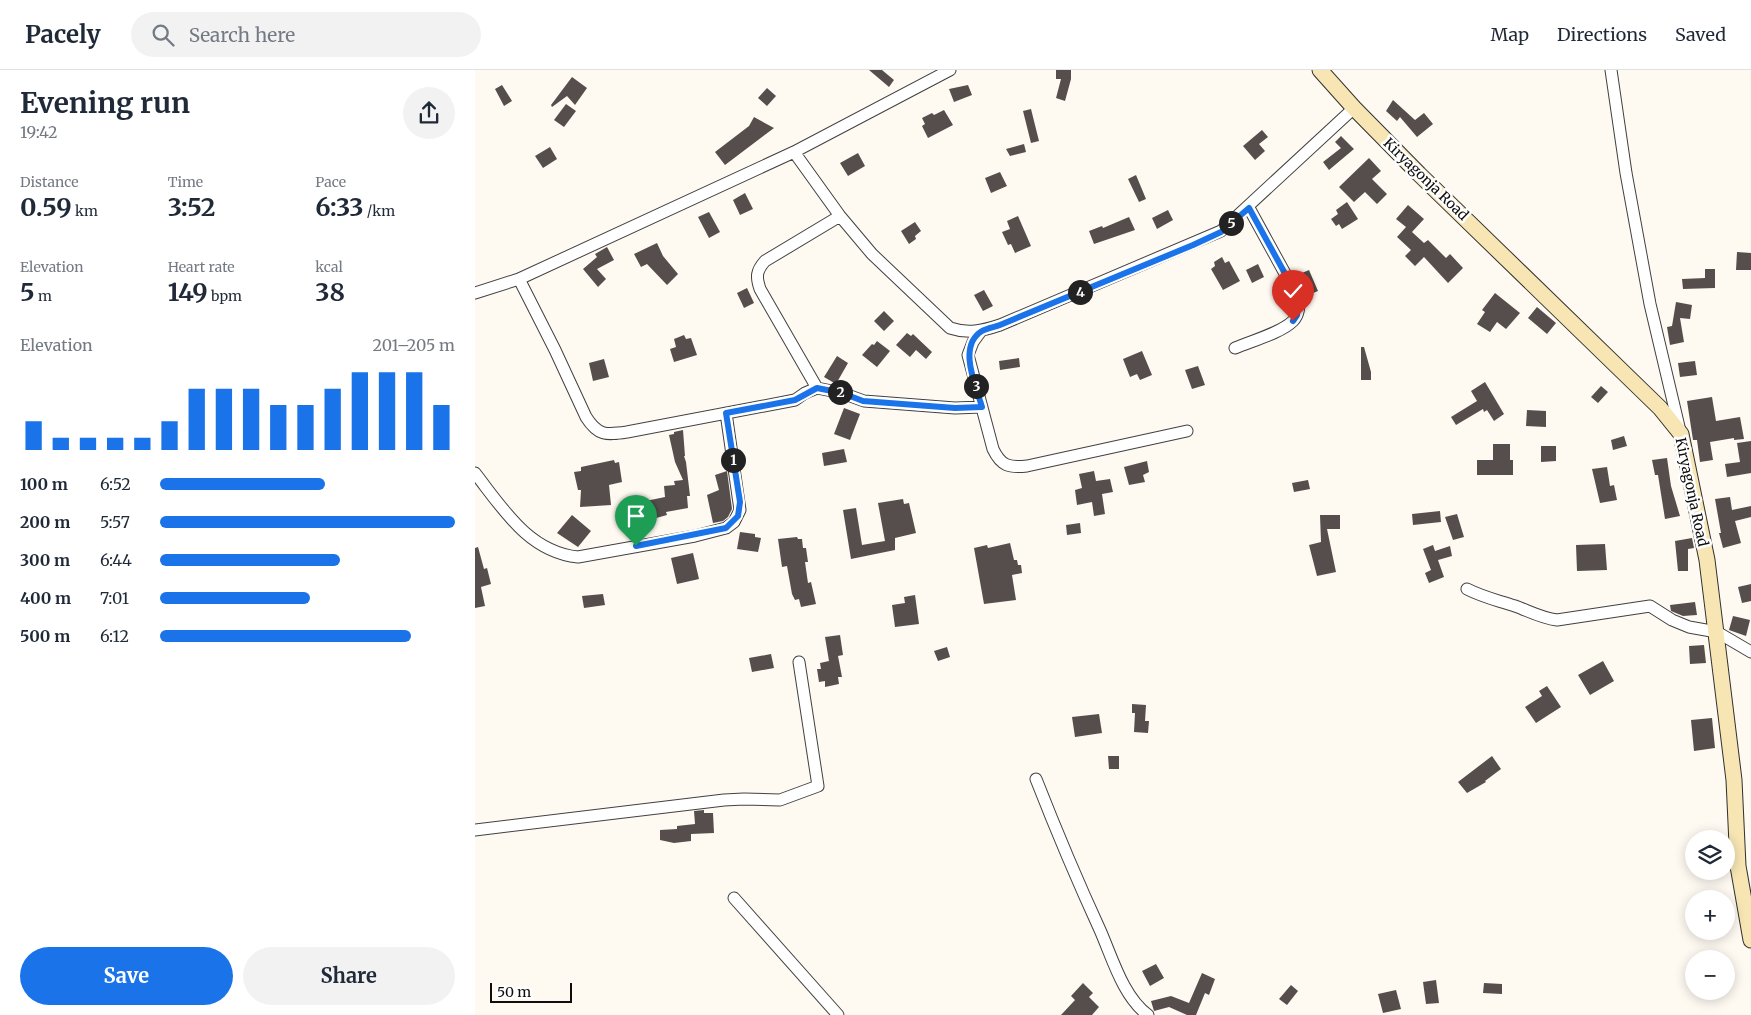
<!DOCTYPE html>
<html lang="en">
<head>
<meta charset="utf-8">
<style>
	:root { --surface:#fff; --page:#f2f2f3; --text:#1f2937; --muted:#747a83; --line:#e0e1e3; --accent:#1a73e8 }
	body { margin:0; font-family:Merriweather,serif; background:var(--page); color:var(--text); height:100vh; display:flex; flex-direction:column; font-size:19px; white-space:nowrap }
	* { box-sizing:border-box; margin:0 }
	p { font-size:16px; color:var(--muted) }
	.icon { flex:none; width:28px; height:28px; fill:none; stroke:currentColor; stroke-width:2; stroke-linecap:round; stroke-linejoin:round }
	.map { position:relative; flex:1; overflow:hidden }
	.details { display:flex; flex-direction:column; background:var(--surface); width:475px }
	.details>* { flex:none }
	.fabs { position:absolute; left:1210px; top:760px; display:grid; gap:10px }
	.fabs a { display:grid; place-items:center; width:50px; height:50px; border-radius:50%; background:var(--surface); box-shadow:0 2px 12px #0003; font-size:25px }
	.scale { position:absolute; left:15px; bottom:12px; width:82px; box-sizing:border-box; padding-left:5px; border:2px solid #0e0e0e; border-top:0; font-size:14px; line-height:18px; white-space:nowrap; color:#0e0e0e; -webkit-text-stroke:4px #fff; paint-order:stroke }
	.pin { position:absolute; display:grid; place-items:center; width:42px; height:42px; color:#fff; margin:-51px -21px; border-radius:50% 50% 50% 0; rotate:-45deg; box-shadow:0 0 5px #0007 }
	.pin .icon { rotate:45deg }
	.km { position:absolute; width:25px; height:25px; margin:-12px; border-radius:50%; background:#222; color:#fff; font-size:14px; line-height:25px; text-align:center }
	.round { display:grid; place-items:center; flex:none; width:52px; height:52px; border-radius:26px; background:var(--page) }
	.overview { display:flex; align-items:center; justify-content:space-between; height:85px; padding:0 20px }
	h1 { font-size:28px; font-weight:700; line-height:38px }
	.figures { display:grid; grid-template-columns:repeat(3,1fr); gap:8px; height:85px; padding:5px 20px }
	.figures div { display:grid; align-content:center }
	.figures b { font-size:25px; font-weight:700 }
	.figures small { font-size:14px; font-weight:400 }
	.figures p { font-size:14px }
	.chart { height:140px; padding:10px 20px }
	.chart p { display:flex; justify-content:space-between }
	.chart svg { width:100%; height:90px; margin-top:5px; stroke:var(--accent); stroke-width:6 }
	.action { display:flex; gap:10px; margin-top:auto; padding:10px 20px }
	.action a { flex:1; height:58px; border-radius:30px; background:var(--accent); color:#fff; font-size:20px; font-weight:700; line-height:58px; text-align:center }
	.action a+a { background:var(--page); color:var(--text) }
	ul { padding:0 20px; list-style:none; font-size:16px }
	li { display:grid; grid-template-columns:80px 60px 1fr; align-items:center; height:38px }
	li i { height:12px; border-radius:6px; background:var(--accent) }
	header { display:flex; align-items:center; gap:30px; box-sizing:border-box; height:70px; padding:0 25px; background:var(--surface); border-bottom:1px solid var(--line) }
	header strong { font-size:24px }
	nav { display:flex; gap:28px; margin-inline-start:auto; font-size:18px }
	.search { width:350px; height:45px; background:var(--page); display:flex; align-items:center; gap:12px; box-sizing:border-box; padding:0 18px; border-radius:28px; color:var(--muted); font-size:19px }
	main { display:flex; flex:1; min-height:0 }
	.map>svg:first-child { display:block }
	.building { fill:#564e4c }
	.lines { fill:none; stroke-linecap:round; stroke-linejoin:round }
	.street-casing { stroke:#414141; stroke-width:13 }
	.secondary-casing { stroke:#303030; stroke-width:17 }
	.street { stroke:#fff; stroke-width:11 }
	.secondary { stroke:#f7e6b3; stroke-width:15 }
	.route-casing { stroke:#fff; stroke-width:10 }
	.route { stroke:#1a73e8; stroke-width:6 }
	.labels { text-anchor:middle; stroke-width:5; stroke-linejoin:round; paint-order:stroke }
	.street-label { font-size:14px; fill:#0e0e0e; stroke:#fff }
</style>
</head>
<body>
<header>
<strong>Pacely</strong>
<div class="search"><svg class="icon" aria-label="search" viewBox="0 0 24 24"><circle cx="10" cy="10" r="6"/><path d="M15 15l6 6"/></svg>Search here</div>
<nav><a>Map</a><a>Directions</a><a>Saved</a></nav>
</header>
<main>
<section class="details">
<div class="overview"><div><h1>Evening run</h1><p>19:42</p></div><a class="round"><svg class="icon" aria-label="share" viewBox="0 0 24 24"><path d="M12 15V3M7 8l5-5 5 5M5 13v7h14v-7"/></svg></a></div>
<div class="figures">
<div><p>Distance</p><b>0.59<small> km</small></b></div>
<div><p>Time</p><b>3:52</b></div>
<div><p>Pace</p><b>6:33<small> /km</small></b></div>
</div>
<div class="figures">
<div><p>Elevation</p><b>5<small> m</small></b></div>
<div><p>Heart rate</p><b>149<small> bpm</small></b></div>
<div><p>kcal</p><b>38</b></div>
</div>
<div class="chart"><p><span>Elevation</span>201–205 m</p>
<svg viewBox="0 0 160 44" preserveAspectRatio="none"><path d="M5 44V30M15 44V38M25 44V38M35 44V38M45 44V38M55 44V30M65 44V14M75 44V14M85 44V14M95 44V22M105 44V22M115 44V14M125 44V6M135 44V6M145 44V6M155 44V22"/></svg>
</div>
<ul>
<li><b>100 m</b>6:52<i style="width:56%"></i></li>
<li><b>200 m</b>5:57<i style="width:100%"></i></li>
<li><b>300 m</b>6:44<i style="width:61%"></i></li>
<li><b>400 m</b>7:01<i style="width:51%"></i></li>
<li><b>500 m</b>6:12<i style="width:85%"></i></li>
</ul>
<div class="action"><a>Save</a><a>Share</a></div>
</section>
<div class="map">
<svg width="1276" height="945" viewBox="0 0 1276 945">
	<rect width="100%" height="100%" fill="#fef9f1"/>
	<!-- building -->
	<path class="building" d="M394 0H407L419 10 414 17Z
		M581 0H596V9L590 31 581 28 586 9H581Z
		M97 7 112 18 100 35 92 26 77 37 76 35Z
		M27 15 37 31 29 36 20 19Z
		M493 15 497 25 479 32 474 19Z
		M292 18 301 26 292 36 283 28Z
		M918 30 940 50 949 43 958 54 942 67 925 47 922 51 911 41Z
		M91 34 101 41 89 57 79 50Z
		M556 39 564 71 556 73 548 41Z
		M469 40 478 55 453 68 447 56 450 54 447 48 457 43 459 45Z
		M279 47 299 58 250 95 240 82 274 56Z
		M787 60 793 67 784 74 790 81 780 90 768 76Z
		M866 66 879 79 854 100 848 92 866 78 860 72Z
		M549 74 551 82 535 86 531 79Z
		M75 77 82 89 68 98 60 86Z
		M383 83 390 96 373 106 365 93Z
		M894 88 906 101 897 109 912 124 902 134 890 122 879 132 864 117Z
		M525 102 532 116 516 123 510 108Z
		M661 105 671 129 664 132 653 109Z
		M270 123 278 139 265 145 258 130Z
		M872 132 883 149 867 159 864 154 861 156 856 149 863 144 861 140Z
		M933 135 949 149 937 162 949 173 953 170 971 188 975 184 988 198 973 213 949 187 940 196 930 186 936 180 922 167 931 157 921 149Z
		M693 140 698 150 682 159 677 148Z
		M234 142 245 162 234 168 223 147Z
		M543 146 556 176 540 183 536 174 533 175 527 162 535 159 532 151Z
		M654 147 660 160 619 174 614 161 627 156 628 158Z
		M440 152 446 161 440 166 441 169 434 174 426 161Z
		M182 173 188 186 203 204 192 215 172 194 166 197 159 184Z
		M132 177 139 190 122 199 131 209 123 217 108 199 122 187 120 184Z
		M1262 182 1276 183V200H1261Z
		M747 187 750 193 754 191 765 211 748 220 736 199 740 196 739 192Z
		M783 194 789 207 777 213 771 200Z
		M1230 199H1240V218L1208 219 1207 209 1230 208Z
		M834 200 843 221 831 226 820 206Z
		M272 218 279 233 269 238 262 223Z
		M509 220 518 236 508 241 499 225Z
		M1020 223 1045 243 1031 259 1022 252 1015 262 1002 254 1010 242 1007 240Z
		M1201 232 1217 235 1215 249 1205 248 1209 272 1195 275 1192 257 1197 256Z
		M1062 237 1081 253 1072 264 1053 248Z
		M409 241 419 251 409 261 399 251Z
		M432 263 436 266 438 264 457 282 451 289 441 280 435 287 421 275Z
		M209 265 211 269 216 268 222 285 199 292 195 279 201 277 199 269Z
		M402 271 415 281 402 297 387 285 397 274 399 275Z
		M886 277H889L896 302V310H886Z
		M667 281 677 305 665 310 662 304 655 307 648 289Z
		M362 286 373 293 361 314 349 307Z
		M544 288 545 297 525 300 524 291Z
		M129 289 134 307 118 311 114 293Z
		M1220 291 1222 305 1205 307 1203 293Z
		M723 296 730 315 717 319 710 300Z
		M1010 312 1029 344 1019 351 1012 340 1009 342 1008 339 981 355 976 347 1002 331 996 321Z
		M1126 316 1133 322 1123 333 1116 327Z
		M1237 327 1241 351 1265 347 1269 369 1259 370V368L1235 372 1238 390 1225 392 1222 370H1218L1212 331Z
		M369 338 385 344 375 370 359 364Z
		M1052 340 1071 341V357L1051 356Z
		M208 360 210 386H209L211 392 215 426H212L213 438 191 442 192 445 174 450 173 446 169 447 166 432 190 427 189 416 200 415 199 411 208 410 200 392 194 365 199 364V362Z
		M1149 366 1152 376 1138 380 1136 370Z
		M1276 371V403L1252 407 1250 394 1265 392 1262 373Z
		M1018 374H1035V390H1038V405H1002V390H1018Z
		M1066 376H1081V391L1066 392Z
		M369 379 372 392 349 396 347 383Z
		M1192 388 1196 416 1205 446 1190 449 1183 405H1180L1177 390Z
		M139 390 140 393 144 392 147 412 134 415 136 435 105 437 106 420H103L99 402 106 401V397Z
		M672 391 674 402 668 405 670 412 654 415 649 397Z
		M1132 397 1135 416 1139 415 1142 430 1125 433 1117 399Z
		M252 401 257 439 253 447 248 451 238 453 232 425 244 420 240 405Z
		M619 401 621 411 635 409 638 422 627 424 630 444 619 446 617 432 602 435 600 420 607 418 604 404Z
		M833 410 835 419 819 422 817 413Z
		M1255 427 1257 440 1276 436V447L1260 451 1266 473 1248 478 1244 463H1246L1240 429Z
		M428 429 429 434 434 433 441 463 420 468V480L376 489 368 440 381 438 387 475 410 471 403 433Z
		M965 441 966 452 938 455 937 444Z
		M982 444 989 467 978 470 970 447Z
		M97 445 116 461 103 477 82 463Z
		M845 445H865V459H852L861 502 842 506 834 475 846 472Z
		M605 453 606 463 592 465 591 455Z
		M265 462 280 464V467L286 468 283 482 262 479Z
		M322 467 323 469H327L328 478H331L333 492H330L333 513 336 512 341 534 326 537 324 529 320 530 317 524 312 496 307 497 303 469Z
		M1217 468 1219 478 1213 479V501H1203L1200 471Z
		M535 473 539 490H542L543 495H546L547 503 537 505 541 530 509 534 499 478 512 475 513 478Z
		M1130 474 1132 500 1102 501 1101 475Z
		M958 475 960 481 975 476 977 486 963 490 969 507 954 513 950 503 956 500 948 479Z
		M3 477 9 499 12 498 16 514 6 517 10 536 0 538V478Z
		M218 483 224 509 202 514 196 488Z
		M1276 514V531L1267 533 1263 517Z
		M128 524 130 535 109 538 107 526Z
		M440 525 444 554 420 557 417 535 430 533 429 527Z
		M1220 532 1222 545 1208 546 1196 541 1195 535Z
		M1258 546 1275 550 1271 566 1254 560Z
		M365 565 368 585 363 586 367 607H363L364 614 350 617V611L344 612 342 599H346L345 593 354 591 350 567Z
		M1229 575 1231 593 1215 594 1214 576Z
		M472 577 475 587 463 591 459 581Z
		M296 584 299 598 277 602 274 588Z
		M1128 591 1139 611 1115 625 1103 605Z
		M1072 616 1086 637 1061 653 1050 637 1067 626 1064 621Z
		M657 634 671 635 670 651H674L673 663 659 662 660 643H657Z
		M624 644 627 663 600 667 597 647Z
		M1237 648 1240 678 1219 681 1216 650Z
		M633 686H644V699H634Z
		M1017 686 1026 699 1010 711 1011 712 992 723 983 712Z
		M229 740V743H238L239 763 216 764V771L199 773 185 770V760L202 759V756L220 754 219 741Z
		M681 894 689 908 675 916 667 901Z
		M727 903 740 909 734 925 730 923 721 945H712L694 937 679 941 676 931 696 926 714 933Z
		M961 910 964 933 951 934 948 912Z
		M608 913 618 923 614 927 624 937 617 945H586L600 930 596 926Z
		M1009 913 1027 914V924L1008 923Z
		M816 915 823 921 812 935 804 929Z
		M921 920 926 939 908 943 903 924Z"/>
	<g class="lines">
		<!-- street casing -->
		<g class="street-casing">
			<path id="street" d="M1136 0 1151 103 1175 234 1205 361
				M319 82 365 146 397 184 475 258C493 264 507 261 525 255L746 161 879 38
				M44 209 80 280 111 347C123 366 131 365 152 362L320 330 330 323 342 318 367 323 389 331 480 338 507 337
				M0 223 44 209 319 82 475 0
				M506 261 498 272 493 285 518 379C526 396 534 398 552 396L712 361
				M760 278C776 271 806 263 818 251 824 245 824 237 824 229L774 138
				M342 318 285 219C281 207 281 201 290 191L365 146
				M0 403C28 439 54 482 103 487L220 466 251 458 259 452 265 440 251 343
				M992 519C1010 528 1022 530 1040 536 1054 541 1066 548 1082 550L1175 536 1197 550 1214 557 1242 562 1276 582
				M561 709C581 760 602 810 625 860 637 887 648 927 673 945
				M0 760 249 730 269 729 305 730 343 716 324 592
				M259 828 363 945"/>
		</g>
		<!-- secondary casing -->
		<g class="secondary-casing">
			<path id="secondary" d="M845 0 879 38 944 104 1185 338 1206 364 1232 490 1259 710 1263 796 1276 870"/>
		</g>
		<!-- street -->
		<use href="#street" class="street"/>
		<!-- secondary -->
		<use href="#secondary" class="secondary"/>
	</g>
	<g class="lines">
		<!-- route casing -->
		<g class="route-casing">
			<path id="route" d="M161 476 251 458 263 446 265 432 251 343 320 330 342 318 367 323 388 331 480 338 507 337C501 316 482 276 507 261 512 258 520 257 525 255L718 175 746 162 774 138 824 229 822 245 818 251"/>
		</g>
		<!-- route -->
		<use href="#route" class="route"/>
	</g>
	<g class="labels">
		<!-- street labels -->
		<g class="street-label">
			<text transform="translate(951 109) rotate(44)" y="5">Kiryagonja Road</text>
			<text transform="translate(1217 422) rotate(78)" y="5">Kiryagonja Road</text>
		</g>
	</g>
</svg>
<div class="fabs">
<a><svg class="icon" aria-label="layers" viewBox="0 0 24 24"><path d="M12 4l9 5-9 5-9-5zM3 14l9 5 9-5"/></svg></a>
<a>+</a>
<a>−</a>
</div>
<div class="scale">50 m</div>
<div class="pin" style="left:161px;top:476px;background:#1e9e55"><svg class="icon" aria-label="arrive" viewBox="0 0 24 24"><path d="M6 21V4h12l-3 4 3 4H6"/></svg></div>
<div class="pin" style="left:818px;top:251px;background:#d93025"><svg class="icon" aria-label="check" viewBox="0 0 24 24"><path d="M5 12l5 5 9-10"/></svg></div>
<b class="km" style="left:258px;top:390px">1</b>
<b class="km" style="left:365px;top:322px">2</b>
<b class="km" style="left:501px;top:316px">3</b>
<b class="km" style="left:605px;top:222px">4</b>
<b class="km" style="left:756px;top:153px">5</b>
</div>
</main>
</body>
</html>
